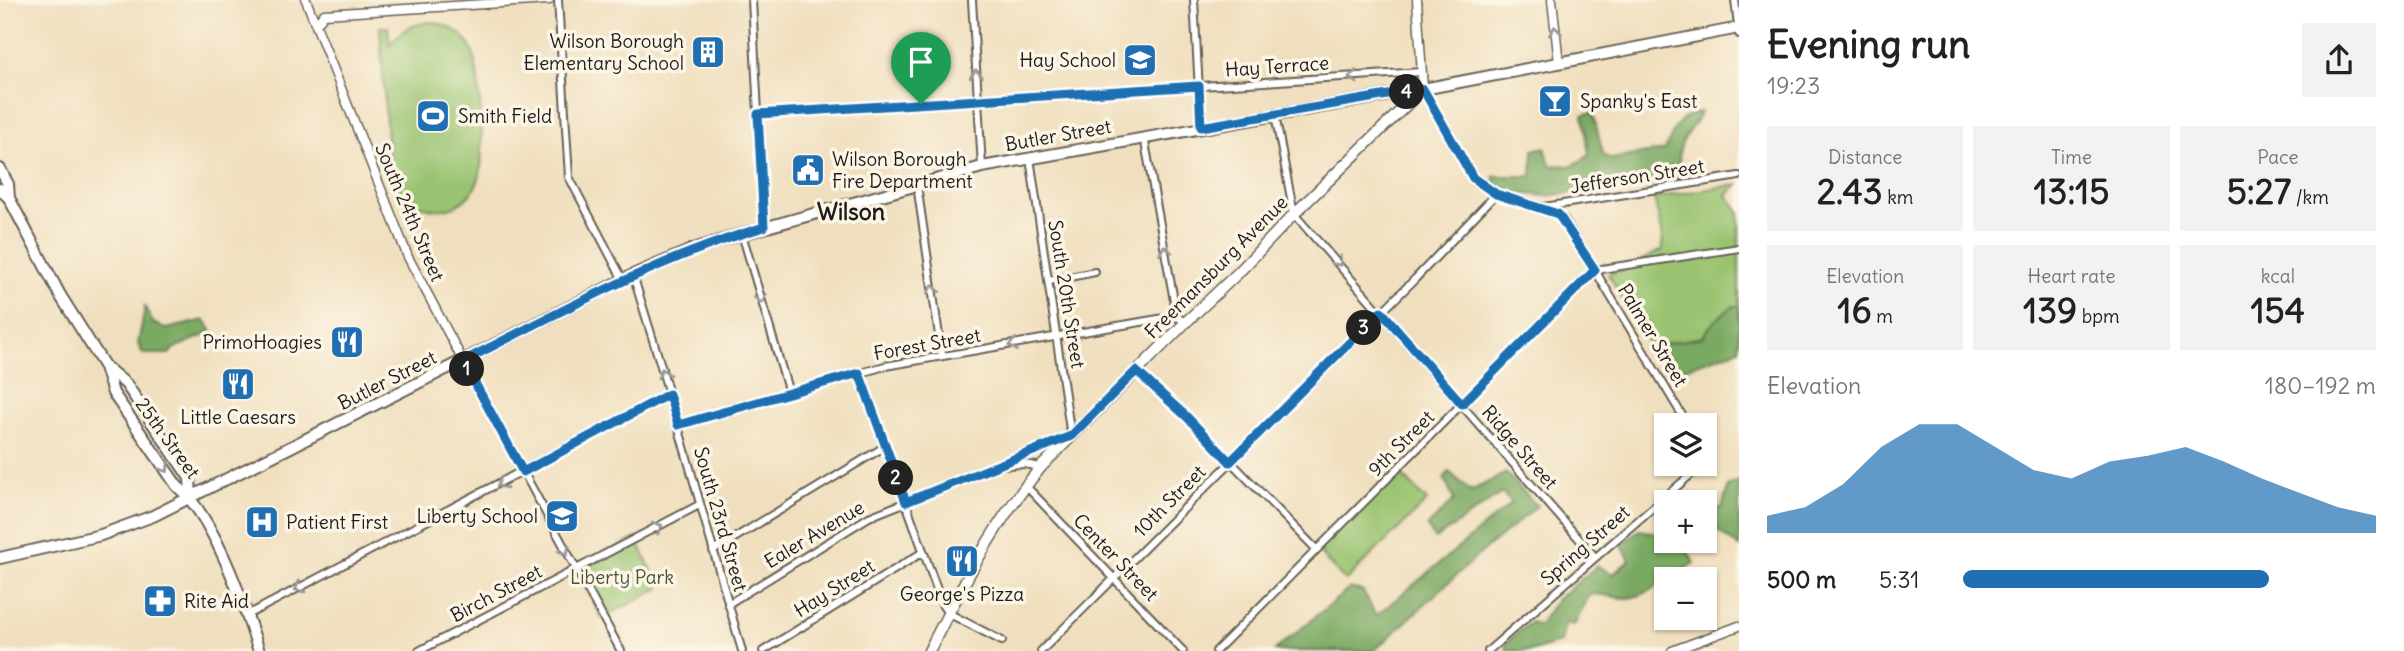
<!DOCTYPE html>
<html lang="en">
<head>
<meta charset="utf-8">
<style>
	:root { --surface:#fff; --page:#f2f2f2; --text:#222; --muted:#767676; --accent:#1f6fb2 }
	body { margin:0; font-family:Delius,sans-serif; background:var(--page); color:var(--text); height:100vh; display:flex; flex-direction:column; font-size:26px; white-space:nowrap }
	* { box-sizing:border-box; margin:0 }
	p { font-size:23px; color:var(--muted) }
	.icon { flex:none; width:38px; height:38px; fill:none; stroke:currentColor; stroke-width:2; stroke-linecap:round; stroke-linejoin:round }
	.map { position:relative; flex:1; overflow:hidden }
	.side { display:flex; flex-direction:column; background:var(--surface); width:665px }
	.side>* { flex:none }
	.tools { position:absolute; left:1654px; top:413px; display:grid; gap:14px }
	.tools a { display:grid; place-items:center; width:63px; height:63px; border-radius:0px; background:var(--surface); box-shadow:0 2px 5px #0004; font-size:35px }
	.pin { position:absolute; display:grid; place-items:center; width:60px; height:60px; color:#fff; margin:-72px -30px; border-radius:50% 50% 50% 0; rotate:-45deg; box-shadow:0 0 7px #0007 }
	.pin .icon { rotate:45deg }
	.km { position:absolute; width:35px; height:35px; margin:-18px; border-radius:50%; background:#222; color:#fff; font-size:19px; line-height:35px; text-align:center }
	.round { display:grid; place-items:center; flex:none; width:74px; height:74px; border-radius:0px; background:var(--page) }
	.overview { display:flex; align-items:center; justify-content:space-between; height:119px; padding:0 28px }
	h1 { font-size:38px; font-weight:800; line-height:52px }
	.stats { display:grid; grid-template-columns:repeat(3,1fr); gap:10px; height:119px; padding:7px 28px }
	.stats div { display:grid; align-content:center; border-radius:0px; background:var(--page); text-align:center }
	.stats b { font-size:35px; font-weight:800 }
	.stats small { font-size:19px; font-weight:400 }
	.stats p { font-size:19px }
	.chart { height:196px; padding:14px 28px }
	.chart p { display:flex; justify-content:space-between }
	.chart svg { width:100%; height:126px; margin-top:7px; fill:var(--accent); opacity:.7 }
	ul { padding:0 28px; list-style:none; font-size:23px }
	li { display:grid; grid-template-columns:112px 84px 1fr; align-items:center; height:52px }
	li i { height:18px; border-radius:9px; background:var(--accent) }
	main { display:flex; flex:1; min-height:0 }
	.map>svg:first-child { display:block }
	.green { fill:#99c370; stroke:#5a7046; stroke-width:2 }
	.forest { fill:#7aa962; stroke:#4b623f; stroke-width:2 }
	.lines { fill:none; stroke-linecap:round; stroke-linejoin:round }
	.minor-casing { stroke:#666055; stroke-width:10 }
	.tertiary-casing { stroke:#666055; stroke-width:11 }
	.secondary-casing { stroke:#666055; stroke-width:13 }
	.primary-casing { stroke:#666055; stroke-width:14 }
	.minor { stroke:#fff; stroke-width:6 }
	.tertiary { stroke:#fff; stroke-width:8 }
	.secondary { stroke:#fff; stroke-width:10 }
	.primary { stroke:#fff; stroke-width:10 }
	.oneway { stroke:#999 }
	.route-casing { stroke:#fff; stroke-width:14 }
	.route { stroke:#1f6fb2; stroke-width:9 }
	.labels { text-anchor:middle; stroke-width:7; stroke-linejoin:round; paint-order:stroke }
	.poi-label { font-size:19px; fill:#1c1c1c; stroke:#fcf5e5; text-anchor:start }
	.street-label { font-size:19px; fill:#1c1c1c; stroke:#fcf5e5 }
	.park-label { font-size:19px; fill:#485639; stroke:#fcf5e5 }
	.quarter-label { font-size:23px; font-weight:bold; fill:#1c1c1c; stroke:#fcf5e5 }
</style>
</head>
<body>
<main>
<div class="map">
<svg width="1739" height="651" viewBox="0 0 1739 651">
	<rect width="100%" height="100%" fill="#fcf5e5"/>
	<filter id="ink" filterUnits="userSpaceOnUse"><feTurbulence type="fractalNoise" baseFrequency=".0143" numOctaves="2"/><feDisplacementMap in="SourceGraphic" scale="14" xChannelSelector="R" yChannelSelector="G"/><feConvolveMatrix kernelMatrix="1 2 1 2 8 2 1 2 1" color-interpolation-filters="sRGB"/></filter>
	<filter id="wash" filterUnits="userSpaceOnUse"><feTurbulence type="fractalNoise" baseFrequency=".00686" numOctaves="4" result="noise"/><feDisplacementMap in="SourceGraphic" scale="28" xChannelSelector="R" yChannelSelector="G"/><feGaussianBlur stdDeviation="1.57" result="paint"/><feColorMatrix in="noise" values="0 0 0 0 0 0 0 0 0 0 0 0 0 0 0 0 0 1.4 0 .05"/><feComposite in="paint" operator="in"/></filter>
	<g filter="url(#wash)">
		<rect width="100%" height="100%" fill="#f0dfbe"/>
		<!-- green -->
		<path class="green" d="M433 22C450 25 463 33 471 48 480 64 486 164 478 181 459 226 403 213 389 172L380 27H388L390 45C401 29 414 23 433 22Z
			M1738 184 1727 195 1739 211V306C1723 309 1712 324 1702 337L1658 345 1663 359 1659 361 1608 274C1628 271 1644 257 1663 250L1662 232 1654 198Z
			M1397 470 1427 501 1345 581 1316 549Z
			M636 538 660 588 602 618 575 569Z"/>
		<!-- forest -->
		<path class="forest" d="M1593 112 1603 154 1611 159 1665 150C1675 128 1676 117 1701 112 1696 124 1685 133 1681 146 1676 160 1682 167 1680 179L1547 196 1517 193 1495 184 1494 176H1532L1533 150 1545 147 1550 165 1572 166 1589 155 1583 115Z
			M1734 306H1739V349L1683 369 1669 372 1657 345 1702 337 1716 319Z
			M145 307 153 323 167 329 205 320 212 332 174 348 169 354H143L138 344Z
			M1449 472 1471 491 1506 473 1537 506 1475 558 1374 651H1274L1350 588 1363 591 1376 616 1512 503 1502 493 1435 539 1427 527 1454 500 1444 478Z
			M1739 481V547L1715 529 1708 510 1722 508 1728 486Z
			M1639 530 1666 534V541H1682L1694 563C1677 573 1644 600 1624 598 1612 597 1602 594 1590 594L1574 626 1566 622 1561 642 1533 651H1507L1505 643 1531 622 1539 626 1556 600 1597 566 1613 574 1630 560 1621 544Z"/>
	</g>
	<g filter="url(#ink)">
		<g class="lines">
			<!-- minor casing -->
			<g class="minor-casing">
				<path id="minor" d="M558 0 569 177 623 280
					M752 0 764 227
					M972 0 982 167
					M1194 0 1201 127
					M1735 0 1739 34
					M1423 89 1473 178 1496 194 1551 210 1564 219 1688 425
					M758 114 1421 72
					M1275 115 1294 214 1595 557
					M1144 137 1177 317
					M917 185 942 356
					M1544 207 1739 176
					M742 234 789 393
					M633 275 661 366 742 651
					M1049 281 1095 272
					M463 361 621 651
					M1136 371 1187 417 1316 549
					M859 373 943 606 948 613 1002 641
					M678 425 885 366 1164 318 1177 317 1186 322
					M1704 452 1708 459 1704 462
					M1005 465 1024 464 1041 467
					M1026 486 1183 651
					M713 551 884 447
					M728 604 869 517 1071 436 1030 158
					M247 615 669 394
					M419 651 699 505
					M763 651 923 552
					M1041 651 1415 279 1496 194
					M1216 651 1595 270 1739 248
					M1488 651 1703 464"/>
			</g>
			<!-- tertiary casing -->
			<g class="tertiary-casing">
				<path id="tertiary" d="M306 0 408 257 463 361
					M1417 0 1423 89
					M1552 0 1559 63
					M316 25 324 14 549 0
					M1672 651 1739 626"/>
			</g>
			<!-- secondary casing -->
			<g class="secondary-casing">
				<path id="secondary" d="M929 651C962 586 994 523 1041 467L1186 322 1238 273 1294 214 1423 89"/>
			</g>
			<!-- primary casing -->
			<g class="primary-casing">
				<path id="primary" d="M0 169 8 184 9 198
					M0 189 9 198 60 295 105 367 113 393 177 486C214 516 244 605 259 651
					M107 368 126 384 190 478 191 497
					M0 558 101 535 153 516 633 275 694 249 742 234 982 167 1423 89 1739 28"/>
			</g>
			<!-- minor -->
			<use href="#minor" class="minor"/>
			<!-- tertiary -->
			<use href="#tertiary" class="tertiary"/>
			<!-- secondary -->
			<use href="#secondary" class="secondary"/>
			<!-- primary -->
			<use href="#primary" class="primary"/>
		</g>
		<!-- one-way arrows -->
		<defs><path id="oneway-chevron" d="M-2-3.5L2.5 0L-2 3.5" fill="none" stroke-width="1.6" stroke-linecap="round" stroke-linejoin="round" transform="scale(1.75)"/></defs>
		<g class="oneway">
			<use href="#oneway-chevron" transform="translate(1555 31) rotate(-96)"/>
			<use href="#oneway-chevron" transform="translate(976 74) rotate(-93)"/>
			<use href="#oneway-chevron" transform="translate(1353 77) rotate(176)"/>
			<use href="#oneway-chevron" transform="translate(1165 250) rotate(-100)"/>
			<use href="#oneway-chevron" transform="translate(1338 262) rotate(48)"/>
			<use href="#oneway-chevron" transform="translate(933 289) rotate(-97)"/>
			<use href="#oneway-chevron" transform="translate(761 299) rotate(75)"/>
			<use href="#oneway-chevron" transform="translate(1013 345) rotate(170)"/>
			<use href="#oneway-chevron" transform="translate(663 373) rotate(-106)"/>
			<use href="#oneway-chevron" transform="translate(165 468) rotate(55)"/>
			<use href="#oneway-chevron" transform="translate(501 484) rotate(153)"/>
			<use href="#oneway-chevron" transform="translate(658 527) rotate(-27)"/>
			<use href="#oneway-chevron" transform="translate(565 551) rotate(62)"/>
			<use href="#oneway-chevron" transform="translate(299 588) rotate(153)"/>
		</g>
	</g>
	<g class="lines" filter="url(#ink)">
		<!-- route casing -->
		<g class="route-casing">
			<path id="route" d="M1199 86 1201 127 1423 89 1473 178 1496 194 1558 214 1595 270 1462 404 1381 311 1230 462 1187 417 1136 371 1071 436 906 502 859 373 678 425 669 394 523 472 463 361C563 311 655 259 764 227L758 114Z"/>
		</g>
		<!-- route -->
		<use href="#route" class="route"/>
	</g>
	<!-- icons -->
	<defs>
		<g id="building-square" transform="scale(1.75)"><rect x="-9" y="-9" width="18" height="18" rx="4" fill="#1f6fb2" stroke="#fcf5e5"/><path d="M-4-6H4V6H1V3H-1V6H-4ZM-2.5-4.3h1.7v1.8h-1.7ZM.8-4.3h1.7v1.8H.8ZM-2.5-1h1.7V.8h-1.7ZM.8-1h1.7V.8H.8Z" fill="#fff"/></g>
		<g id="school-square" transform="scale(1.75)"><rect x="-9" y="-9" width="18" height="18" rx="4" fill="#1f6fb2" stroke="#fcf5e5"/><path d="M0-5L7-2L0 1L-7-2ZM-4 1L0 2.5L4 1V4Q0 6-4 4Z" fill="#fff"/></g>
		<g id="bar-square" transform="scale(1.75)"><rect x="-9" y="-9" width="18" height="18" rx="4" fill="#1f6fb2" stroke="#fcf5e5"/><path d="M-6-5H6L.8 .8V4.5H3.5V6h-7V4.5H-.8V.8Z" fill="#fff"/></g>
		<g id="stadium-square" transform="scale(1.75)"><rect x="-9" y="-9" width="18" height="18" rx="4" fill="#1f6fb2" stroke="#fcf5e5"/><path d="M0-5a6.5 5 0 1 0 0 10a6.5 5 0 1 0 0-10ZM-3.5-1.8h7v3.6h-7Z" fill="#fff"/></g>
		<g id="civic-square" transform="scale(1.75)"><rect x="-9" y="-9" width="18" height="18" rx="4" fill="#1f6fb2" stroke="#fcf5e5"/><path d="M-.6-6.5H3V-4.5H.6V-3L4-1V1h2V6H-6V1h2V-1L-.6-3ZM-1.2 2.5V6h2.4V2.5Z" fill="#fff"/></g>
		<g id="restaurant-square" transform="scale(1.75)"><rect x="-9" y="-9" width="18" height="18" rx="4" fill="#1f6fb2" stroke="#fcf5e5"/><path d="M-5-6h1v4h1v-4h1v4h1v-4h1v5L-1.5 .5V6h-2V.5L-5-1ZM5-6V6H3V1.5H1.5Q1.5-4 5-6Z" fill="#fff"/></g>
		<g id="hospital-square" transform="scale(1.75)"><rect x="-9" y="-9" width="18" height="18" rx="4" fill="#1f6fb2" stroke="#fcf5e5"/><path d="M-5-5h3v3.5h4V-5h3V5h-3V1.5h-4V5h-3Z" fill="#fff"/></g>
		<g id="pharmacy-square" transform="scale(1.75)"><rect x="-9" y="-9" width="18" height="18" rx="4" fill="#1f6fb2" stroke="#fcf5e5"/><path d="M-2-6h4v4h4v4h-4v4h-4v-4h-4v-4h4Z" fill="#fff"/></g>
	</defs>
	<g fill-rule="evenodd">
		<use href="#building-square" x="708" y="52"/>
		<use href="#school-square" x="1140" y="60"/>
		<use href="#bar-square" x="1555" y="101"/>
		<use href="#stadium-square" x="433" y="116"/>
		<use href="#civic-square" x="808" y="170"/>
		<use href="#restaurant-square" x="347" y="342"/>
		<use href="#restaurant-square" x="238" y="384"/>
		<use href="#school-square" x="562" y="516"/>
		<use href="#hospital-square" x="262" y="522"/>
		<use href="#restaurant-square" x="962" y="561"/>
		<use href="#pharmacy-square" x="160" y="601"/>
	</g>
	<g class="labels">
		<!-- poi labels -->
		<g class="poi-label">
			<text x="684" y="48" text-anchor="end">Wilson Borough<tspan x="684" dy="22">Elementary School</tspan></text>
			<text x="1116" y="67" text-anchor="end">Hay School</text>
			<text x="1580" y="108">Spanky's East</text>
			<text x="458" y="123">Smith Field</text>
			<text x="832" y="166">Wilson Borough<tspan x="832" dy="22">Fire Department</tspan></text>
			<text x="322" y="349" text-anchor="end">PrimoHoagies</text>
			<text x="238" y="424" text-anchor="middle">Little Caesars</text>
			<text x="538" y="523" text-anchor="end">Liberty School</text>
			<text x="286" y="529">Patient First</text>
			<text x="962" y="601" text-anchor="middle">George's Pizza</text>
			<text x="184" y="608">Rite Aid</text>
		</g>
		<!-- street labels -->
		<g class="street-label">
			<text transform="translate(1277 66) rotate(-4)" y="7">Hay Terrace</text>
			<text transform="translate(1058 135) rotate(-10)" y="7">Butler Street</text>
			<text transform="translate(1637 176) rotate(-9)" y="7">Jefferson Street</text>
			<text transform="translate(410 212) rotate(67)" y="7">South 24th Street</text>
			<text transform="translate(1216 267) rotate(-45)" y="7">Freemansburg Avenue</text>
			<text transform="translate(1067 294) rotate(81)" y="7">South 20th Street</text>
			<text transform="translate(1653 335) rotate(59)" y="7">Palmer Street</text>
			<text transform="translate(927 344) rotate(-10)" y="7">Forest Street</text>
			<text transform="translate(387 380) rotate(-27)" y="7">Butler Street</text>
			<text transform="translate(168 438) rotate(54)" y="7">25th Street</text>
			<text transform="translate(1401 443) rotate(-45)" y="7">9th Street</text>
			<text transform="translate(1520 447) rotate(49)" y="7">Ridge Street</text>
			<text transform="translate(1169 501) rotate(-45)" y="7">10th Street</text>
			<text transform="translate(721 519) rotate(74)" y="7">South 23rd Street</text>
			<text transform="translate(814 534) rotate(-31)" y="7">Ealer Avenue</text>
			<text transform="translate(1585 545) rotate(-41)" y="7">Spring Street</text>
			<text transform="translate(1116 557) rotate(46)" y="7">Center Street</text>
			<text transform="translate(834 588) rotate(-32)" y="7">Hay Street</text>
			<text transform="translate(496 593) rotate(-28)" y="7">Birch Street</text>
		</g>
		<!-- park labels -->
		<g class="park-label">
			<text x="622" y="584">Liberty Park</text>
		</g>
		<!-- quarter labels -->
		<g class="quarter-label">
			<text x="851" y="220">Wilson</text>
		</g>
	</g>
</svg>
<div class="tools">
<a><svg class="icon" aria-label="layers" viewBox="0 0 24 24"><path d="M12 4l9 5-9 5-9-5zM3 14l9 5 9-5"/></svg></a>
<a>+</a>
<a>−</a>
</div>
<div class="pin" style="left:921px;top:104px;background:#1e9e55"><svg class="icon" aria-label="arrive" viewBox="0 0 24 24"><path d="M6 21V4h12l-3 4 3 4H6"/></svg></div>
<b class="km" style="left:467px;top:369px">1</b>
<b class="km" style="left:896px;top:478px">2</b>
<b class="km" style="left:1364px;top:328px">3</b>
<b class="km" style="left:1407px;top:92px">4</b>
</div>
<section class="side">
<div class="overview"><div><h1>Evening run</h1><p>19:23</p></div><a class="round"><svg class="icon" aria-label="share" viewBox="0 0 24 24"><path d="M12 15V3M7 8l5-5 5 5M5 13v7h14v-7"/></svg></a></div>
<div class="stats">
<div><p>Distance</p><b>2.43<small> km</small></b></div>
<div><p>Time</p><b>13:15</b></div>
<div><p>Pace</p><b>5:27<small> /km</small></b></div>
</div>
<div class="stats">
<div><p>Elevation</p><b>16<small> m</small></b></div>
<div><p>Heart rate</p><b>139<small> bpm</small></b></div>
<div><p>kcal</p><b>154</b></div>
</div>
<div class="chart"><p><span>Elevation</span>180–192 m</p>
<svg viewBox="0 0 160 44" preserveAspectRatio="none"><path d="M0 44V38L10 35L20 27L30 14L40 6L50 6L60 14L70 22L80 25L90 19L100 17L110 14L120 19L130 25L140 30L150 35L160 38V44z"/></svg>
</div>
<ul>
<li><b>500 m</b>5:31<i style="width:74%"></i></li>
</ul>
</section>
</main>
</body>
</html>
